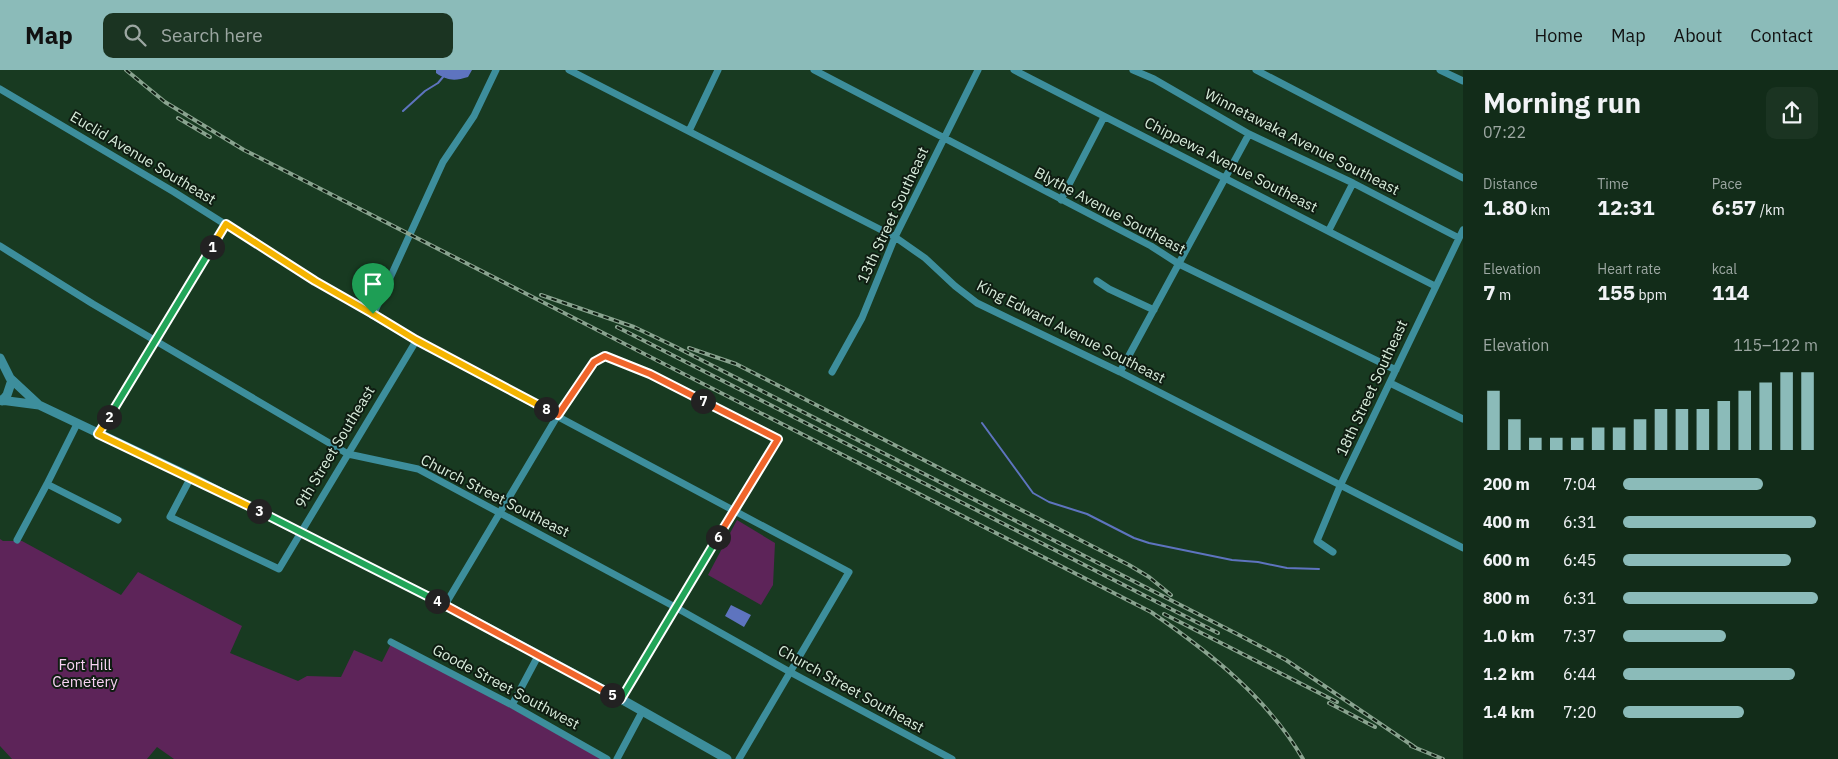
<!DOCTYPE html>
<html lang="en">
<head>
<meta charset="utf-8">
<style>
	:root { --surface:#122c19; --page:#1b3422; --text:#f1f3f6; --muted:#9ca7a2; --accent:#8bbbb9 }
	body { margin:0; font-family:"IBM Plex Sans",sans-serif; background:var(--page); color:var(--text); height:100vh; display:flex; flex-direction:column; font-size:19px; white-space:nowrap }
	* { box-sizing:border-box; margin:0 }
	p { font-size:16px; color:var(--muted) }
	.icon { flex:none; width:28px; height:28px; fill:none; stroke:currentColor; stroke-width:2; stroke-linecap:round; stroke-linejoin:round }
	.map { position:relative; flex:1; overflow:hidden }
	.side { display:flex; flex-direction:column; background:var(--surface); width:375px }
	.side>* { flex:none }
	.pin { position:absolute; display:grid; place-items:center; width:42px; height:42px; color:#fff; margin:-51px -21px; border-radius:50% 50% 50% 0; rotate:-45deg; box-shadow:0 0 5px #0007 }
	.pin .icon { rotate:45deg }
	.km { position:absolute; width:25px; height:25px; margin:-12px; border-radius:50%; background:#222; color:#fff; font-size:14px; line-height:25px; text-align:center }
	.round { display:grid; place-items:center; flex:none; width:52px; height:52px; border-radius:10px; background:var(--page) }
	.headline { display:flex; align-items:center; justify-content:space-between; height:85px; padding:0 20px }
	h1 { font-size:28px; font-weight:800; line-height:38px }
	.stats { display:grid; grid-template-columns:repeat(3,1fr); gap:8px; height:85px; padding:5px 20px }
	.stats div { display:grid; align-content:center }
	.stats b { font-size:21px; font-weight:800 }
	.stats small { font-size:14px; font-weight:400 }
	.stats p { font-size:14px }
	.chart { height:140px; padding:10px 20px }
	.chart p { display:flex; justify-content:space-between }
	.chart svg { width:100%; height:90px; margin-top:5px; stroke:var(--accent); stroke-width:6 }
	ul { padding:0 20px; list-style:none; font-size:16px }
	li { display:grid; grid-template-columns:80px 60px 1fr; align-items:center; height:38px }
	li i { height:12px; border-radius:6px; background:var(--accent) }
	header { display:flex; align-items:center; gap:30px; box-sizing:border-box; height:70px; padding:0 25px; background:var(--accent); color:#111 }
	header strong { font-size:24px }
	nav { display:flex; gap:28px; margin-inline-start:auto; font-size:18px }
	.search { width:350px; height:45px; background:var(--page); display:flex; align-items:center; gap:12px; box-sizing:border-box; padding:0 18px; border-radius:10px; color:var(--muted); font-size:19px }
	main { display:flex; flex:1; min-height:0 }
	.map>svg:first-child { display:block }
	.green { fill:#5d2459 }
	.water { fill:#5e74bf }
	.lines { fill:none; stroke-linecap:round; stroke-linejoin:round }
	.stream { stroke:#5e74bf; stroke-width:2 }
	.minor { stroke:#3d8e9c; stroke-width:7 }
	.tertiary { stroke:#3d8e9c; stroke-width:9 }
	.rail-casing { stroke:#89a38f; stroke-width:4 }
	.rail { stroke:#0f1d12; stroke-width:2; stroke-dasharray:5.5; stroke-linecap:butt }
	.split-1-casing { stroke:#fff; stroke-width:10 }
	.split-2-casing { stroke:#fff; stroke-width:10 }
	.split-3-casing { stroke:#fff; stroke-width:10 }
	.split-4-casing { stroke:#fff; stroke-width:10 }
	.split-5-casing { stroke:#fff; stroke-width:10 }
	.split-6-casing { stroke:#fff; stroke-width:10 }
	.split-7-casing { stroke:#fff; stroke-width:10 }
	.split-8-casing { stroke:#fff; stroke-width:10 }
	.split-9-casing { stroke:#fff; stroke-width:10 }
	.split-1 { stroke:#f5b400; stroke-width:6 }
	.split-2 { stroke:#22a559; stroke-width:6 }
	.split-3 { stroke:#f5b400; stroke-width:6 }
	.split-4 { stroke:#22a559; stroke-width:6 }
	.split-5 { stroke:#f0652b; stroke-width:6 }
	.split-6 { stroke:#22a559; stroke-width:6 }
	.split-7 { stroke:#f0652b; stroke-width:6 }
	.split-8 { stroke:#f0652b; stroke-width:6 }
	.split-9 { stroke:#f5b400; stroke-width:6 }
	.labels { text-anchor:middle; stroke-width:4; stroke-linejoin:round; paint-order:stroke }
	.street-label { font-size:15px; fill:#d8ecdb; stroke:#0f1d12 }
	.park-label { font-size:15px; fill:#f8d2f3; stroke:#0f1d12 }
</style>
</head>
<body>
<header>
<strong>Map</strong>
<div class="search"><svg class="icon" aria-label="search" viewBox="0 0 24 24"><circle cx="10" cy="10" r="6"/><path d="M15 15l6 6"/></svg>Search here</div>
<nav><a>Home</a><a>Map</a><a>About</a><a>Contact</a></nav>
</header>
<main>
<div class="map">
<svg width="1463" height="689" viewBox="0 0 1463 689">
	<rect width="100%" height="100%" fill="#183a21"/>
	<!-- green -->
	<path class="green" d="M737 450 775 473 773 515 761 535 708 505Z
		M0 469 3 471H22L121 525 138 502 242 556 230 583 298 611 307 606 341 607 354 580 382 592 391 574 513 639 602 689H174L157 677 147 689H12L0 676Z"/>
	<!-- water -->
	<path class="water" d="M436 0H472L468 7C455 11 448 11 436 3Z
		M731 535 751 545 744 557 725 546Z"/>
	<g class="lines">
		<!-- stream -->
		<path class="stream" d="M403 41 425 21 438 13 443 7
			M982 353 1033 423 1049 432 1087 444 1134 468 1149 473 1232 490 1258 492 1287 498 1319 499"/>
		<!-- minor -->
		<path class="minor" d="M569 0 895 167 925 188 955 216 977 233 1120 302 1463 478
			M814 0 1151 176 1179 194 1396 300
			M1014 0 1435 216
			M1133 0 1154 9 1249 64 1353 113 1459 168
			M1256 0 1463 108
			M1440 0 1463 11
			M0 19 174 122 315 211 416 271 849 502 739 689
			M689 61 718 0
			M1061 130 1104 47
			M1329 160 1353 113
			M0 176 93 234 348 384 418 399 675 537 790 602 952 689
			M1097 211 1109 219 1154 240
			M373 245 443 92 474 46 496 0
			M832 302 862 248 895 167 978 0
			M1120 302 1249 64
			M1390 313 1463 349
			M98 364 226 154
			M191 407 170 447 279 499 416 271
			M47 414 118 450
			M17 470 47 414 77 354
			M1333 482 1317 471 1340 416 1463 160
			M445 535 558 345 594 292 605 286 630 295 778 369 675 537 621 629
			M391 572 512 635 607 689
			M512 635 538 586
			M617 689 642 642"/>
		<!-- tertiary -->
		<path class="tertiary" d="M0 288 10 308 39 335 191 407 445 535 621 629 727 689
			M0 330 39 335
			M2 331 7 325 12 310"/>
		<!-- rail casing -->
		<g class="rail-casing">
			<path id="rail" d="M126 0 165 32 244 80 1151 542C1209 582 1267 627 1303 689
				M178 48 210 67
				M541 225 634 257 674 276 1241 566 1286 590 1416 678
				M617 257 1218 563
				M689 278 736 294 1129 495 1149 507 1171 525
				M1164 544 1337 632
				M1329 633 1375 657
				M1411 676 1443 689"/>
		</g>
		<!-- rail -->
		<use href="#rail" class="rail"/>
	</g>
	<g class="lines">
		<!-- split-1 casing -->
		<g class="split-1-casing">
			<path id="split-1" d="M212 177 226 154 315 211 373 244"/>
		</g>
		<!-- split-2 casing -->
		<g class="split-2-casing">
			<path id="split-2" d="M109 347 212 177"/>
		</g>
		<!-- split-3 casing -->
		<g class="split-3-casing">
			<path id="split-3" d="M109 347 98 364 259 441"/>
		</g>
		<!-- split-4 casing -->
		<g class="split-4-casing">
			<path id="split-4" d="M259 441 437 531"/>
		</g>
		<!-- split-5 casing -->
		<g class="split-5-casing">
			<path id="split-5" d="M437 531 612 625"/>
		</g>
		<!-- split-6 casing -->
		<g class="split-6-casing">
			<path id="split-6" d="M612 625 621 629 718 467"/>
		</g>
		<!-- split-7 casing -->
		<g class="split-7-casing">
			<path id="split-7" d="M703 331 778 369 718 467"/>
		</g>
		<!-- split-8 casing -->
		<g class="split-8-casing">
			<path id="split-8" d="M546 339 558 345 594 292 605 286 650 304 703 331"/>
		</g>
		<!-- split-9 casing -->
		<g class="split-9-casing">
			<path id="split-9" d="M373 244 416 270 546 339"/>
		</g>
		<!-- split-1 -->
		<use href="#split-1" class="split-1"/>
		<!-- split-2 -->
		<use href="#split-2" class="split-2"/>
		<!-- split-3 -->
		<use href="#split-3" class="split-3"/>
		<!-- split-4 -->
		<use href="#split-4" class="split-4"/>
		<!-- split-5 -->
		<use href="#split-5" class="split-5"/>
		<!-- split-6 -->
		<use href="#split-6" class="split-6"/>
		<!-- split-7 -->
		<use href="#split-7" class="split-7"/>
		<!-- split-8 -->
		<use href="#split-8" class="split-8"/>
		<!-- split-9 -->
		<use href="#split-9" class="split-9"/>
	</g>
	<g class="labels">
		<!-- street labels -->
		<g class="street-label">
			<text transform="translate(1302 72) rotate(27)" y="5">Winnetawaka Avenue Southeast</text>
			<text transform="translate(143 88) rotate(31)" y="5">Euclid Avenue Southeast</text>
			<text transform="translate(1231 95) rotate(27)" y="5">Chippewa Avenue Southeast</text>
			<text transform="translate(1110 141) rotate(28)" y="5">Blythe Avenue Southeast</text>
			<text transform="translate(893 145) rotate(-65)" y="5">13th Street Southeast</text>
			<text transform="translate(1071 262) rotate(27)" y="5">King Edward Avenue Southeast</text>
			<text transform="translate(1372 318) rotate(-65)" y="5">18th Street Southeast</text>
			<text transform="translate(335 377) rotate(-59)" y="5">9th Street Southeast</text>
			<text transform="translate(495 426) rotate(27)" y="5">Church Street Southeast</text>
			<text transform="translate(506 617) rotate(28)" y="5">Goode Street Southwest</text>
			<text transform="translate(851 619) rotate(29)" y="5">Church Street Southeast</text>
		</g>
		<!-- park labels -->
		<g class="park-label">
			<text x="85" y="600">Fort Hill<tspan x="85" dy="17">Cemetery</tspan></text>
		</g>
	</g>
</svg>
<div class="pin" style="left:373px;top:244px;background:#1e9e55"><svg class="icon" aria-label="arrive" viewBox="0 0 24 24"><path d="M6 21V4h12l-3 4 3 4H6"/></svg></div>
<b class="km" style="left:212px;top:177px">1</b>
<b class="km" style="left:109px;top:347px">2</b>
<b class="km" style="left:259px;top:441px">3</b>
<b class="km" style="left:437px;top:531px">4</b>
<b class="km" style="left:612px;top:625px">5</b>
<b class="km" style="left:718px;top:467px">6</b>
<b class="km" style="left:703px;top:331px">7</b>
<b class="km" style="left:546px;top:339px">8</b>
</div>
<section class="side">
<div class="headline"><div><h1>Morning run</h1><p>07:22</p></div><a class="round"><svg class="icon" aria-label="share" viewBox="0 0 24 24"><path d="M12 15V3M7 8l5-5 5 5M5 13v7h14v-7"/></svg></a></div>
<div class="stats">
<div><p>Distance</p><b>1.80<small> km</small></b></div>
<div><p>Time</p><b>12:31</b></div>
<div><p>Pace</p><b>6:57<small> /km</small></b></div>
</div>
<div class="stats">
<div><p>Elevation</p><b>7<small> m</small></b></div>
<div><p>Heart rate</p><b>155<small> bpm</small></b></div>
<div><p>kcal</p><b>114</b></div>
</div>
<div class="chart"><p><span>Elevation</span>115–122 m</p>
<svg viewBox="0 0 160 44" preserveAspectRatio="none"><path d="M5 44V15M15 44V29M25 44V38M35 44V38M45 44V38M55 44V33M65 44V33M75 44V29M85 44V24M95 44V24M105 44V24M115 44V20M125 44V15M135 44V11M145 44V6M155 44V6"/></svg>
</div>
<ul>
<li><b>200 m</b>7:04<i style="width:72%"></i></li>
<li><b>400 m</b>6:31<i style="width:99%"></i></li>
<li><b>600 m</b>6:45<i style="width:86%"></i></li>
<li><b>800 m</b>6:31<i style="width:100%"></i></li>
<li><b>1.0 km</b>7:37<i style="width:53%"></i></li>
<li><b>1.2 km</b>6:44<i style="width:88%"></i></li>
<li><b>1.4 km</b>7:20<i style="width:62%"></i></li>
</ul>
</section>
</main>
</body>
</html>
